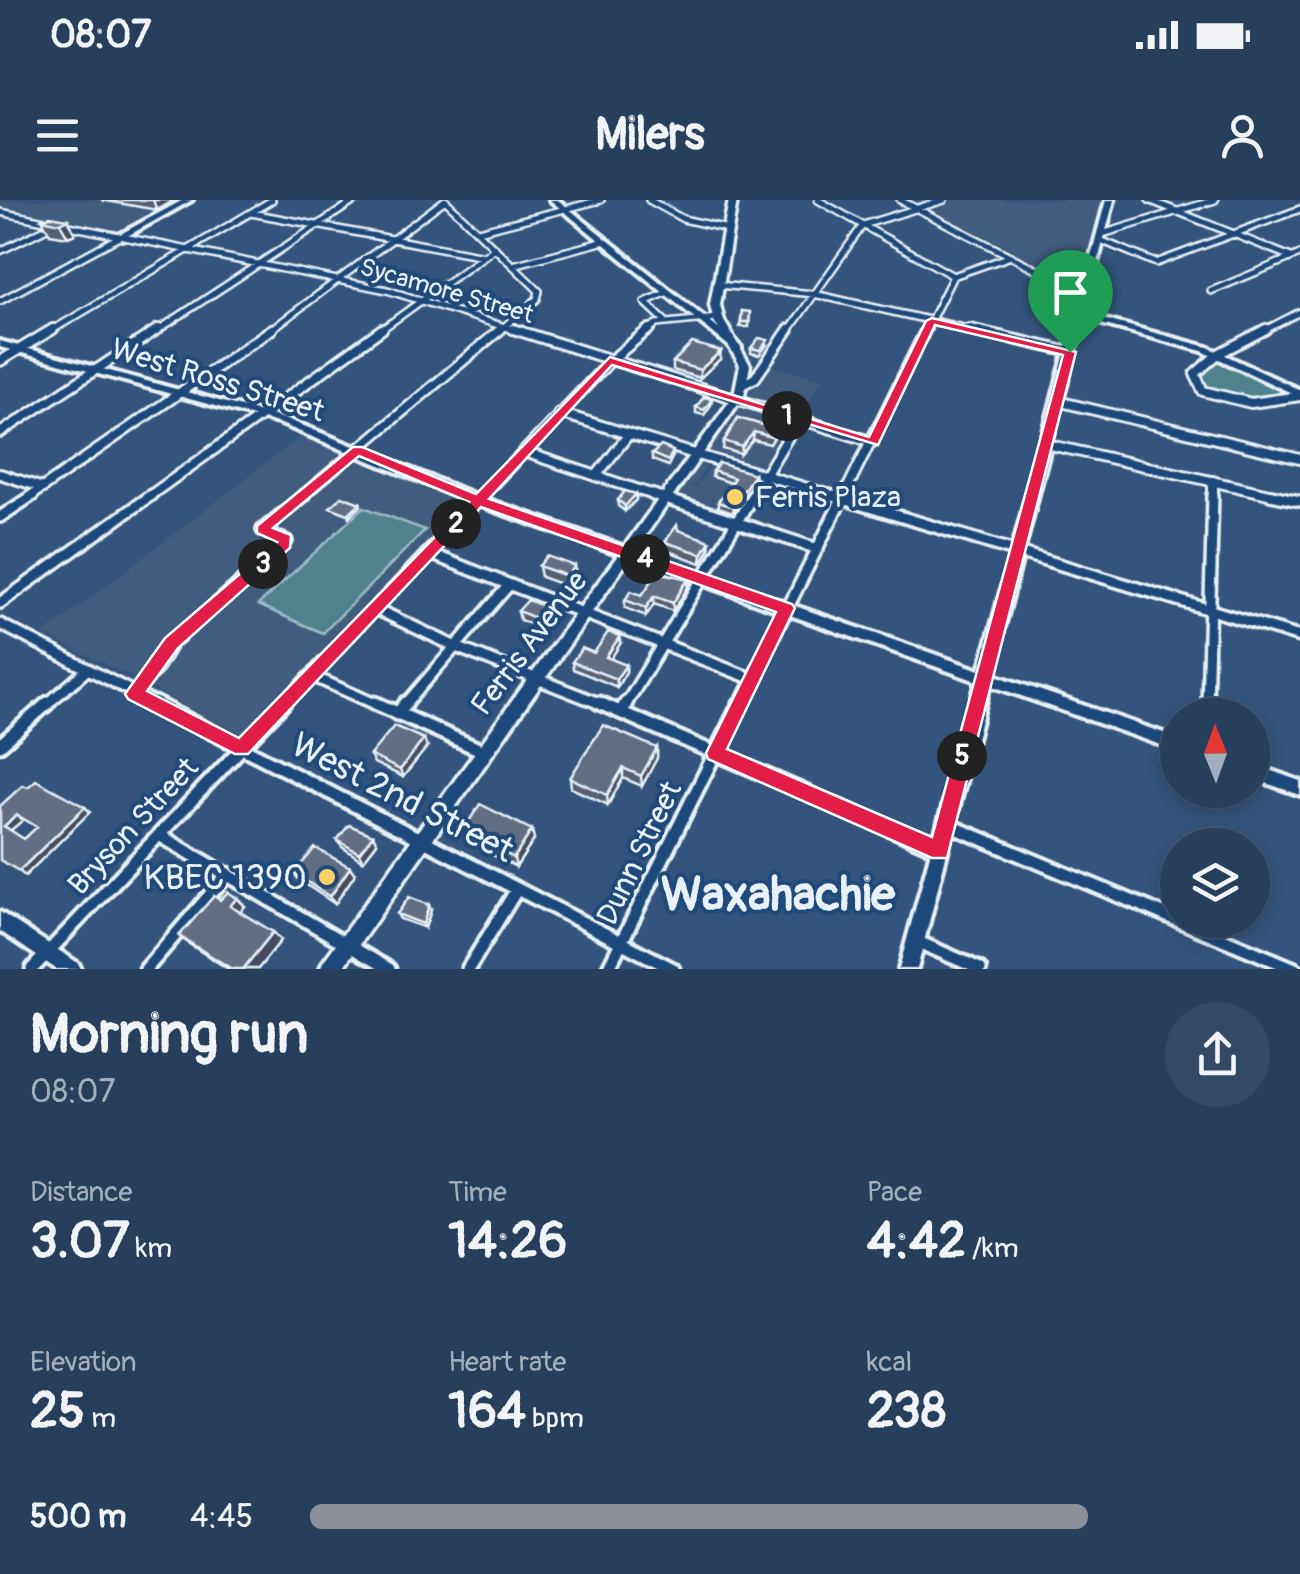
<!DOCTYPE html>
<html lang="en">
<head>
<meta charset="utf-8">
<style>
	:root { --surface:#263f5d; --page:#324a66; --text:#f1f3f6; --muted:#a4afbc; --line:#425872; --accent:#8c9099 }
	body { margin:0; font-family:Pangolin,sans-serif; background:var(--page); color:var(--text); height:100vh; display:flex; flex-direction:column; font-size:38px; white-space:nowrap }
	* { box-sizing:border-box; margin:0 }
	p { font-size:32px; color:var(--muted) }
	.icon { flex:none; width:55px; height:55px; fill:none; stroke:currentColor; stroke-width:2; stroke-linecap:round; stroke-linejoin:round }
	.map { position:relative; height:769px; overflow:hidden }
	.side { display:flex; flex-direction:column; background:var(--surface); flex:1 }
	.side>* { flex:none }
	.needle { width:65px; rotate:359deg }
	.tools { position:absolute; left:1160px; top:498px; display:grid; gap:20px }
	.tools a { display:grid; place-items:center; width:110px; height:110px; border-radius:50%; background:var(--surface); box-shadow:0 5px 15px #0003,0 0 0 2px var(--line); font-size:50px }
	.pin { position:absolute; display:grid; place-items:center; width:85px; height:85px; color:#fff; margin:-102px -42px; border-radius:50% 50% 50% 0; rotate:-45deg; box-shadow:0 0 10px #0007 }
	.pin .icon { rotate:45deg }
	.km { position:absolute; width:50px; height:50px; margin:-25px; border-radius:50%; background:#222; color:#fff; font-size:28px; line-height:50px; text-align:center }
	.round { display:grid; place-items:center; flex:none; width:105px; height:105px; border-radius:52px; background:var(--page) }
	.overview { display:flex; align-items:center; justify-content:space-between; height:170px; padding:0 30px }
	h1 { font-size:55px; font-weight:700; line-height:75px }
	.stats { display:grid; grid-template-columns:repeat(3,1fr); gap:15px; height:170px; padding:10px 30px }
	.stats div { display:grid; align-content:center }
	.stats b { font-size:50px; font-weight:700 }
	.stats small { font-size:28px; font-weight:400 }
	.stats p { font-size:28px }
	ul { padding:0 30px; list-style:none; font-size:32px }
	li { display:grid; grid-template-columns:160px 120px 1fr; align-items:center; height:75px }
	li i { height:25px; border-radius:12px; background:var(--accent) }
	.status { display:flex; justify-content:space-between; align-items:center; height:70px; padding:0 50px; background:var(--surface); direction:ltr }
	.status svg { height:28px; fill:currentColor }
	header { display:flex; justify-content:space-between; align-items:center; height:130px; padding:0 30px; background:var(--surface); font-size:45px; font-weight:700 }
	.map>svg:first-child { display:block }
	.built { fill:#415c7e }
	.green { fill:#50828e; stroke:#9cbac3; stroke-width:2.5 }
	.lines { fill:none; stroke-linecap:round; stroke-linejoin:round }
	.street-far3-casing { stroke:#e8f1f8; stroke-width:10 }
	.street-far2-casing { stroke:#e8f1f8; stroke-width:14 }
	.street-far1-casing { stroke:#e8f1f8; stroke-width:16 }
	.street-casing { stroke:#e8f1f8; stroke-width:19 }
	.secondary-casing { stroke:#e8f1f8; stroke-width:8 }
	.primary-casing { stroke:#e8f1f8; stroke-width:7 }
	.street-far3 { stroke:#1f4a7a; stroke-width:5 }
	.street-far2 { stroke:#1f4a7a; stroke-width:8 }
	.street-far1 { stroke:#1f4a7a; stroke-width:9 }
	.street { stroke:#1f4a7a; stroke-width:11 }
	.secondary { fill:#1f4a7a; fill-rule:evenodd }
	.primary { fill:#1f4a7a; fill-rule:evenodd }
	.wall { fill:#545e70; stroke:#e8f1f8; stroke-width:2.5 }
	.shaded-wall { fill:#454c5b; stroke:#e8f1f8; stroke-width:2.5 }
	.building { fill:#626d82; stroke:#e8f1f8; stroke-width:2.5; fill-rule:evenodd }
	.route { fill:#e11d48; stroke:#fff; stroke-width:2.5; fill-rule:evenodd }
	.poi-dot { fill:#ffd166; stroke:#1f4a7a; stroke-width:4 }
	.labels { text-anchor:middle; stroke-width:8; stroke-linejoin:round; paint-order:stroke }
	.far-street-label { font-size:25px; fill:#e8f1f8; stroke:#1f4a7a }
	.street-label { font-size:30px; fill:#e8f1f8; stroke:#1f4a7a }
	.poi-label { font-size:30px; fill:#e8f1f8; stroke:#1f4a7a; text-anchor:start }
	.near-street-label { font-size:35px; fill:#e8f1f8; stroke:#1f4a7a }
	.near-poi-label { font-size:35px; fill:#e8f1f8; stroke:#1f4a7a; text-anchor:end }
	.near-district-label { font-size:48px; font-weight:bold; fill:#e8f1f8; stroke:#1f4a7a }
</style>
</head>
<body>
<div class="status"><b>08:07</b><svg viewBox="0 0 49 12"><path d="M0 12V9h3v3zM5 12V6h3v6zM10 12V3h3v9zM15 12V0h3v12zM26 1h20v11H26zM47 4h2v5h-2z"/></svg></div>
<header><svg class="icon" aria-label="menu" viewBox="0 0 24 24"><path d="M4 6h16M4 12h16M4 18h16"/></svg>Milers<svg class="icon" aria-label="person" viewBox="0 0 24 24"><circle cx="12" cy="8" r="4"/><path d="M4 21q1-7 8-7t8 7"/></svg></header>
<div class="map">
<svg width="1300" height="769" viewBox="0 0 1300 769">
	<rect width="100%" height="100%" fill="#33547c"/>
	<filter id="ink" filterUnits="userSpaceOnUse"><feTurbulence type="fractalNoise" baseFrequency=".01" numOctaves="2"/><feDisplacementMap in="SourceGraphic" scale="20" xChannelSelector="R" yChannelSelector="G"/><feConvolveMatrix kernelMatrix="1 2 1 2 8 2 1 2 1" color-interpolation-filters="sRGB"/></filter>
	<g filter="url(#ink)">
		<!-- built -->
		<path class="built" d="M0 0H184L119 35 0 11Z
			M948 0H1102L1078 83 923 8Z
			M768 165 822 179 765 270 714 255 693 287 701 290 696 287 714 261 761 276 736 319 709 310 716 294 707 309 675 299Z
			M305 233 468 301 241 538 140 481 43 434Z"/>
		<!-- green -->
		<path class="green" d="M1213 161 1230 162 1284 189 1289 192 1286 199C1262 203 1214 203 1201 179Z
			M364 307 425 330 323 433 258 405Z"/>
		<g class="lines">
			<!-- street-far3 casing -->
			<g class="street-far3-casing">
				<path id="street-far3" d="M649 0 683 19 728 29
					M818 0 953 76
					M900 0 1087 95
					M1149 0 1291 57
					M0 12 387 90 521 132
					M251 13 484 56
					M478 31 601 0
					M1102 34 1215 0
					M1100 40 1156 63 1300 9
					M0 51 55 24
					M513 65 605 41
					M718 85 814 94 981 132
					M1211 91 1300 54
					M0 101 119 37
					M665 121 645 102 668 92
					M49 132 272 0
					M155 132 356 0
					M268 132 445 0 539 91 537 99 498 132
					M378 132 495 48
					M646 132 656 124 718 118
					M788 132 863 25 944 0
					M925 132 953 76 1011 56
					M1261 132 1300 112"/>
			</g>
			<!-- street-far2 casing -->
			<g class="street-far2-casing">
				<path id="street-far2" d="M513 129 873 242
					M970 129 1070 152
					M1266 129 1218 154 1195 174 1203 191 1251 203 1300 196
					M0 161 53 129
					M745 183 755 178 789 129
					M1057 201 1300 259
					M559 213 837 297
					M0 233 158 129
					M1046 244 1282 297
					M524 252 660 297
					M0 274 43 288
					M596 276 629 234
					M29 297 272 129
					M148 297 382 129
					M301 297 501 129
					M481 297 610 161 649 129
					M752 297 799 219
					M843 297 926 129
					M1213 297V281"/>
			</g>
			<!-- street-far1 casing -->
			<g class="street-far1-casing">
				<path id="street-far1" d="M653 295 818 349
					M829 295 1300 437
					M1271 295 1300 301
					M0 317 33 295
					M428 353 753 479
					M0 403 151 295
					M376 409 456 447 606 506
					M0 424 160 506
					M312 476 380 506
					M134 493 157 468 172 443 287 341 262 330 304 295
					M45 506 88 469
					M282 506 483 295
					M404 506 509 385
					M625 506 753 295
					M739 506 844 295
					M1207 506 1213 295"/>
			</g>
			<!-- street casing -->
			<g class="street-casing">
				<path id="street" d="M155 503 673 769
					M375 503 483 551
					M599 503 939 650
					M621 512 626 503
					M397 514 406 503
					M1207 515V503
					M0 545 48 503
					M946 624 1295 769
					M159 635 389 769
					M916 741 980 769
					M32 769 284 503
					M146 769 228 674
					M468 769 517 689
					M608 769 740 503"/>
			</g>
			<!-- secondary casing -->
			<g class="secondary-casing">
				<path id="secondary" d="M183 0H192L122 39 115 37Z
					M550 0H558L741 147V151H735Z
					M1106 0H1114L1084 114 1208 147 1300 190V197L1202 151 1083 119 992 474 1178 538V551L990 485 917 769H899L977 481 475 304 281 224 0 147V141L289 220 483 298 980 470Z
					M1252 564 1300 581V595L1252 578Z
					M0 712 78 763 81 769H56L0 731Z"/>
			</g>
			<!-- primary casing -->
			<g class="primary-casing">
				<path id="primary" d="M729 0H737L720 105 724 121 750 165 744 195 342 769H320L323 762 734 195 740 165 714 121 710 105Z"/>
			</g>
			<!-- street-far3 -->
			<use href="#street-far3" class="street-far3"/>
			<!-- street-far2 -->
			<use href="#street-far2" class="street-far2"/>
			<!-- street-far1 -->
			<use href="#street-far1" class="street-far1"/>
			<!-- street -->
			<use href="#street" class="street"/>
			<!-- secondary -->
			<use href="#secondary" class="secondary"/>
			<!-- primary -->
			<use href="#primary" class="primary"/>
		</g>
		<!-- wall -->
		<path class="wall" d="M101 0H175L157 10Z
			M42 19H68L75 34 68 37 50 34Z
			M742 111 750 112 749 127H740Z
			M767 145 759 155 751 153V148Z
			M720 159 700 178 673 170V162Z
			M712 199 711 205 704 215 696 213V207Z
			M738 218 776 229 775 236 770 244 753 240 741 254 723 249 724 241Z
			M652 254 673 256 668 266 652 260Z
			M713 271 754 274V280L733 313 718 308V302L731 283 712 277Z
			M636 294V300L625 311 618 306V300Z
			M678 330 709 349 701 363 665 350V342Z
			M539 366 576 378 569 387 541 377Z
			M688 379V387L673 411 654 404 646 416 625 408V400Z
			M549 408 550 416 541 428 520 420 518 411Z
			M620 444 610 459 626 465V472L617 487 573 469 572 462Z
			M427 547 403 577 374 563 370 555Z
			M657 548V558L642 586 623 578 608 605 571 588 570 578Z
			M532 630 534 640 516 667 465 641 462 632Z
			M373 635 377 643 363 661 342 647 337 640Z
			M294 673 355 674 335 704 299 680Z
			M237 698 245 706 240 712 273 732 281 740 258 769H228L189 744 179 736 220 700Z
			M431 710 425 728 400 719 397 714Z"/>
		<!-- shaded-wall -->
		<path class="shaded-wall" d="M153 0H175L157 10Z
			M68 19 75 34 68 37 60 23Z
			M721 151 720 159 700 178V170Z
			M754 232 753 240 741 254 742 247Z
			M754 274V280L733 313V307Z
			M636 294V300L625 311V306Z
			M360 303 361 306 349 317 348 314Z
			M710 341 709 349 701 363 702 354Z
			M575 366 576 378 569 387 567 376Z
			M688 379V387L673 411V403Z
			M654 396V404L646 416V408Z
			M549 408 550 416 541 428 540 420Z
			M620 436V444L607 465 606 457Z
			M626 465V472L617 487 616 479Z
			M424 539 427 547 403 577 400 570Z
			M657 548V558L642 586 641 576Z
			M623 568V578L608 605 607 595Z
			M85 607 90 612 25 676 19 671Z
			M17 615 23 620 10 631 4 626Z
			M532 630 534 640 516 667 514 658Z
			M373 635 377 643 363 661 359 653Z
			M350 667 355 674 335 704 330 697Z
			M237 698 245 706 238 715 230 706Z
			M429 705 431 710 425 728 423 724Z
			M273 732 281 740 258 769H243Z"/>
		<!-- building -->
		<path class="building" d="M50 16 68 19 60 23 42 19Z
			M742 111 750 112 749 122H741Z
			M759 138 768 140 760 150 751 148Z
			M692 143 721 151 700 170 673 162Z
			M704 197 712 199 704 210 696 207Z
			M738 218 776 229 771 237 754 232 742 247 724 241Z
			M661 246 673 251 668 261 652 254Z
			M719 263 754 274 733 307 718 302 734 278 713 271Z
			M625 291 636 294 625 306 618 300Z
			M342 296 360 303 348 314 330 307Z
			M677 325 678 330 710 341 702 354 665 342Z
			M547 356 575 366 567 376 539 366Z
			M658 372 688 379 673 403 654 396 646 408 625 400 631 391 642 395Z
			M528 400 549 408 540 420 518 411Z
			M608 432 620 436 606 457 626 465 616 479 572 462 582 448 594 453Z
			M603 525 657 548 641 576 623 568 607 595 570 578Z
			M394 526 424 539 400 570 370 555Z
			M36 580 85 607 19 671 0 660V606L23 585 28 587ZM17 615 37 627 24 639 4 626Z
			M480 604 532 630 514 658 462 632Z
			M349 625 373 635 359 653 337 640Z
			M315 648 350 667 330 697 294 673Z
			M228 692 237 698 230 706 273 732 243 769H232L179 736 214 696 220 700Z
			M409 697 429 705 423 724 397 714Z"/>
	</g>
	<!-- route -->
	<path class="route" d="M932 118 1076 152 947 658H932L708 559 706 553 776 412 481 307 248 554H235L128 499 125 494 165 438 277 342 257 333V326L353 247H362L476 294 610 157 869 237 926 121ZM935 125 1063 155 932 637 727 549 795 408 792 404 489 299 612 165 878 245ZM359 256 469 302 239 538 147 491 178 448 290 348 291 335 273 328Z"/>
	<!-- markers -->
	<g class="poi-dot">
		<circle cx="735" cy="297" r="10"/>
		<circle cx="327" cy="677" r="10"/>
	</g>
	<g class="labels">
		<!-- far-street labels -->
		<g class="far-street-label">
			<text transform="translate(447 90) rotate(16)" y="9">Sycamore Street</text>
		</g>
		<!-- street labels -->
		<g class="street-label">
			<text transform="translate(218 180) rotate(17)" y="10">West Ross Street</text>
			<text transform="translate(529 443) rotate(-53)" y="10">Ferris Avenue</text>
			<text transform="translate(133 626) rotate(-47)" y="10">Bryson Street</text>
			<text transform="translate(639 653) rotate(-64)" y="10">Dunn Street</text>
		</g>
		<!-- poi labels -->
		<g class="poi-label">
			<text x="755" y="307">Ferris Plaza</text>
		</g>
		<!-- near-street labels -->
		<g class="near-street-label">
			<text transform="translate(403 597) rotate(27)" y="12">West 2nd Street</text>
		</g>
		<!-- near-poi labels -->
		<g class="near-poi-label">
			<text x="307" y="689">KBEC 1390</text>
		</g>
		<!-- near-district labels -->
		<g class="near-district-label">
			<text x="778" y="710">Waxahachie</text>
		</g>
	</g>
</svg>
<div class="tools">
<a><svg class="needle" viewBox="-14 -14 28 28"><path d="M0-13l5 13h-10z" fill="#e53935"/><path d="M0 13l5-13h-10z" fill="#a4afbc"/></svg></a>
<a><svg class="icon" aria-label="layers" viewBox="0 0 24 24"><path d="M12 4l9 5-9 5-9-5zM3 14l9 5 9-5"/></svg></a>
</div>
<div class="pin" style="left:1070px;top:152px;background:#1e9e55"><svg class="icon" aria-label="arrive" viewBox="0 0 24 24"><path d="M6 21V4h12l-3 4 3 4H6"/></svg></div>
<b class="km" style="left:787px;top:216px">1</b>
<b class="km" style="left:456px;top:324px">2</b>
<b class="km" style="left:263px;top:364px">3</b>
<b class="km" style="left:645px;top:359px">4</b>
<b class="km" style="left:962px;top:556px">5</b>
</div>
<section class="side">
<div class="overview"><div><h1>Morning run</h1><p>08:07</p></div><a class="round"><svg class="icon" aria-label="share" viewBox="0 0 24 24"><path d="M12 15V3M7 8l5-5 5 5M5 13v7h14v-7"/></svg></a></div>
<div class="stats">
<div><p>Distance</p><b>3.07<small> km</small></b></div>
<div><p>Time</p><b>14:26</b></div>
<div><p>Pace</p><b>4:42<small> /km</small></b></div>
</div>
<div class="stats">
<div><p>Elevation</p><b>25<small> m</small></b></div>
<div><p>Heart rate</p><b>164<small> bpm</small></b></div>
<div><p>kcal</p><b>238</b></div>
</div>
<ul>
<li><b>500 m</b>4:45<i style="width:81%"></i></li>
</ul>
</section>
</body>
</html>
